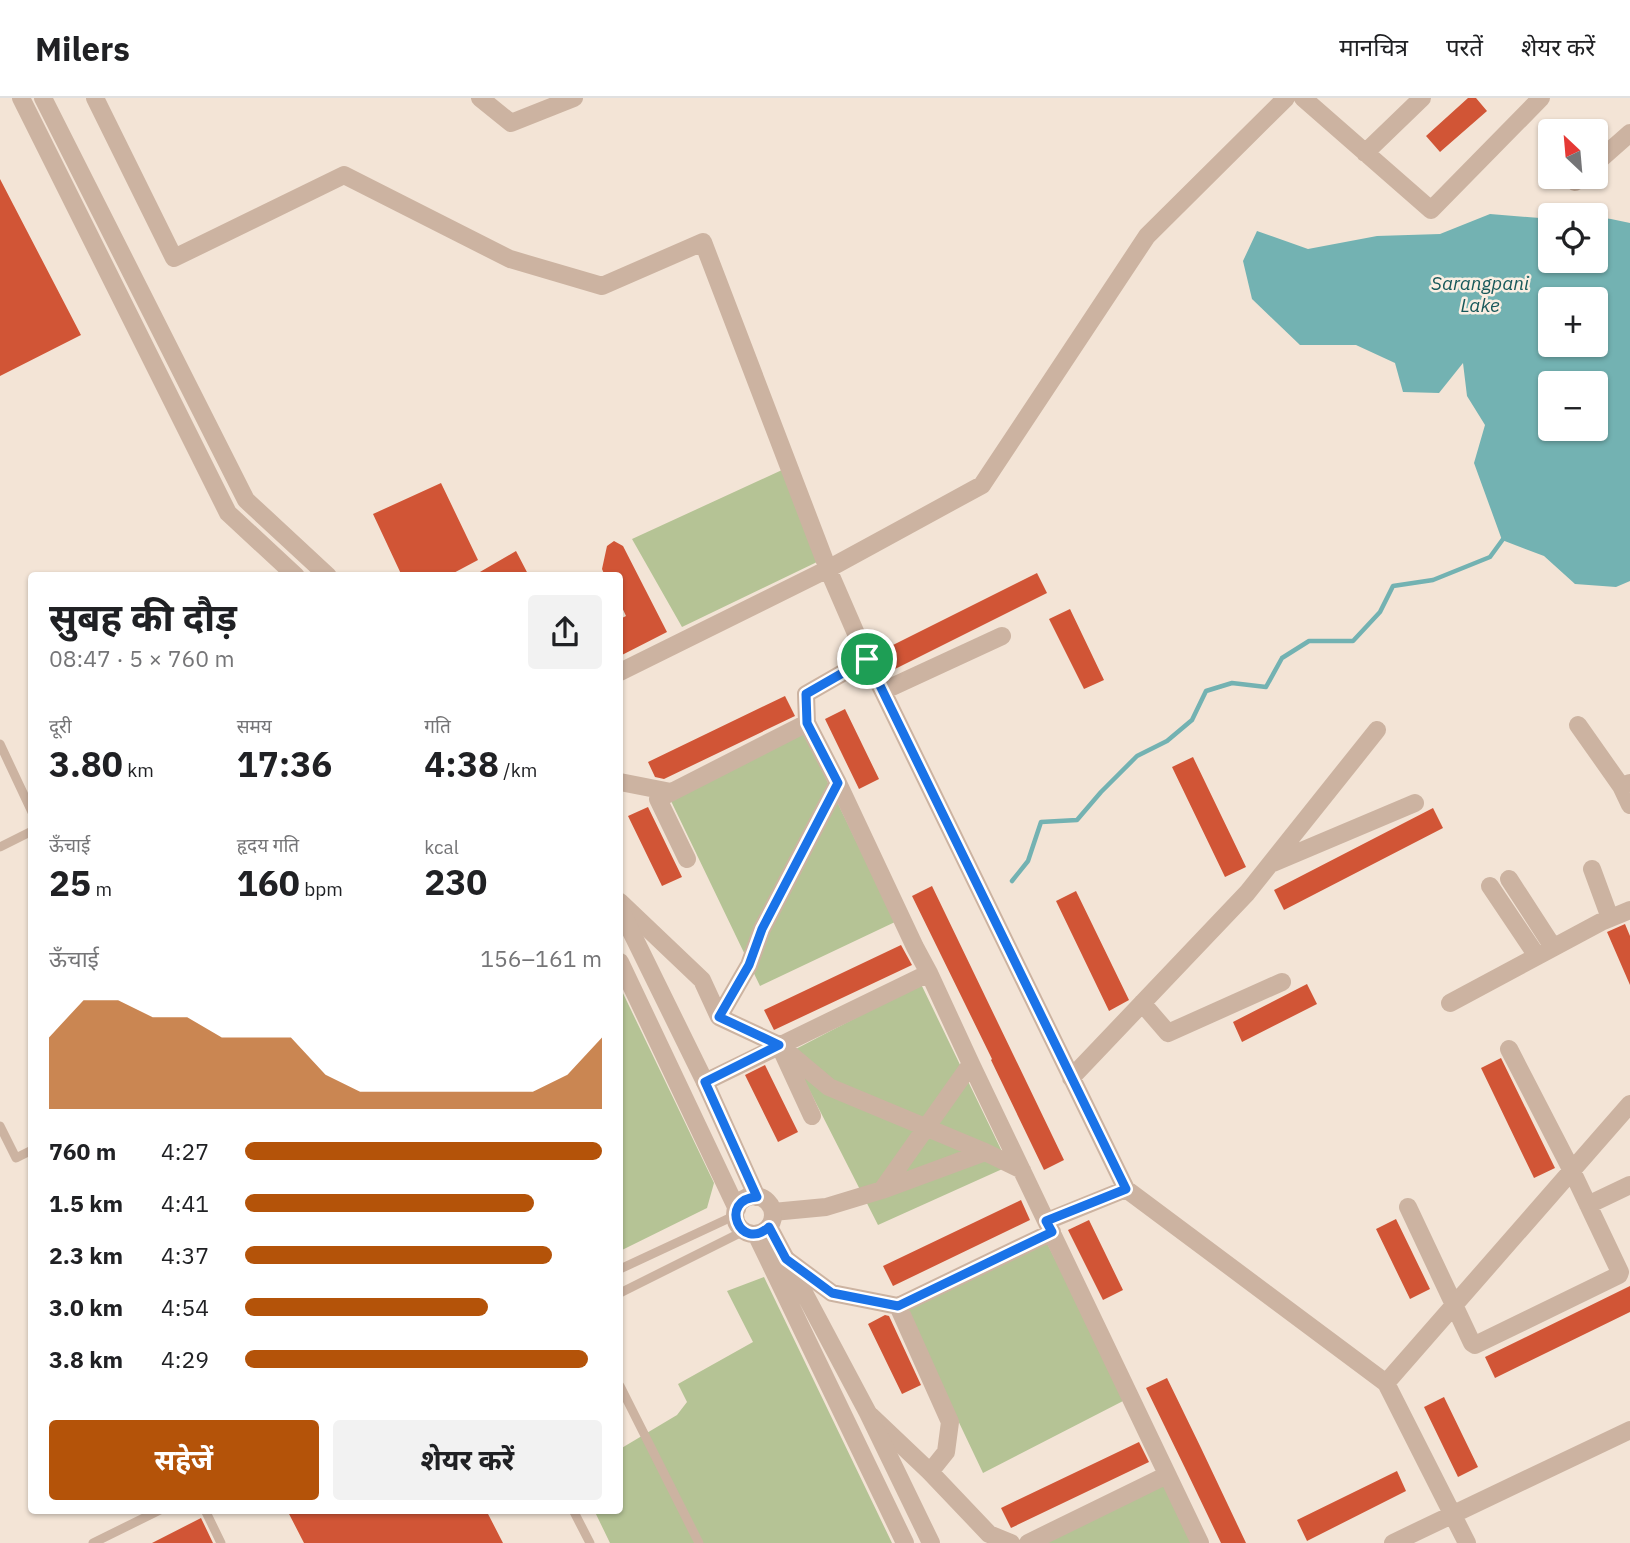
<!DOCTYPE html>
<html lang="hi">
<head>
<meta charset="utf-8">
<style>
	:root { --surface:#fff; --page:#f2f2f2; --text:#202124; --muted:#757577; --line:#e0e0e0; --accent:#b45309 }
	body { margin:0; font-family:"IBM Plex Sans","Noto Sans Devanagari",sans-serif; background:var(--page); color:var(--text); height:100vh; display:flex; flex-direction:column; font-size:26px; white-space:nowrap }
	* { box-sizing:border-box; margin:0 }
	p { font-size:23px; color:var(--muted) }
	.icon { flex:none; width:38px; height:38px; fill:none; stroke:currentColor; stroke-width:2; stroke-linecap:round; stroke-linejoin:round }
	.map { position:relative; flex:1; overflow:hidden }
	.sheet { position:absolute; left:28px; top:474px; width:595px; height:942px; display:flex; flex-direction:column; background:var(--surface); border-radius:7px; box-shadow:0 2px 5px #0004 }
	.sheet>* { flex:none }
	.needle { width:46px; rotate:334deg }
	.controls { position:absolute; left:1538px; top:21px; display:grid; gap:14px }
	.controls a { display:grid; place-items:center; width:70px; height:70px; border-radius:7px; background:var(--surface); box-shadow:0 2px 5px #0004; font-size:35px }
	.pin { position:absolute; display:grid; place-items:center; width:60px; height:60px; color:#fff; margin:-30px; border:4px solid #fff; border-radius:50%; box-shadow:0 2px 7px #0007 }
	.round { display:grid; place-items:center; flex:none; width:74px; height:74px; border-radius:7px; background:var(--page) }
	.overview { display:flex; align-items:center; justify-content:space-between; height:119px; padding:0 21px }
	h1 { font-size:38px; font-weight:700; line-height:52px }
	.metrics { display:grid; grid-template-columns:repeat(3,1fr); gap:10px; height:119px; padding:7px 21px }
	.metrics div { display:grid; align-content:center }
	.metrics b { font-size:35px; font-weight:700 }
	.metrics small { font-size:19px; font-weight:400 }
	.metrics p { font-size:19px }
	.chart { height:196px; padding:14px 21px }
	.chart p { display:flex; justify-content:space-between }
	.chart svg { width:100%; height:126px; margin-top:7px; fill:var(--accent); opacity:.7 }
	.action { display:flex; gap:14px; margin-top:auto; padding:14px 21px }
	.action a { flex:1; height:80px; border-radius:7px; background:var(--accent); color:#fff; font-size:28px; font-weight:700; line-height:80px; text-align:center }
	.action a+a { background:var(--page); color:var(--text) }
	ul { padding:0 21px; list-style:none; font-size:23px }
	li { display:grid; grid-template-columns:112px 84px 1fr; align-items:center; height:52px }
	li i { height:18px; border-radius:9px; background:var(--accent) }
	header { display:flex; align-items:center; gap:42px; box-sizing:border-box; height:98px; padding:0 35px; background:var(--surface); border-bottom:2px solid var(--line) }
	header strong { font-size:33px }
	nav { display:flex; gap:38px; margin-inline-start:auto; font-size:24px }
	.map>svg:first-child { display:block }
	.green { fill:#b5c395 }
	.water { fill:#73b2b2; fill-rule:evenodd }
	.lines { fill:none; stroke-linecap:round; stroke-linejoin:round }
	.stream { stroke:#73b2b2; stroke-width:4.5 }
	.building { fill:#d15536 }
	.service { stroke:#ccb3a1; stroke-width:9 }
	.minor { stroke:#ccb3a1; stroke-width:18 }
	.tertiary { stroke:#ccb3a1; stroke-width:18 }
	.route-casing { stroke:#fff; stroke-width:14 }
	.route { stroke:#1a73e8; stroke-width:9 }
	.labels { text-anchor:middle; stroke-width:5; stroke-linejoin:round; paint-order:stroke }
	.water-label { font-size:19px; font-style:italic; fill:#17585a; stroke:#faeee2 }
</style>
</head>
<body>
<header>
<strong>Milers</strong>
<nav><a>मानचित्र</a><a>परतें</a><a>शेयर करें</a></nav>
</header>
<div class="map">
<svg width="1630" height="1445" viewBox="0 0 1630 1445">
	<rect width="100%" height="100%" fill="#f3e4d6"/>
	<!-- green -->
	<path class="green" d="M782 372 817 464 682 529 632 441Z
		M804 635 895 824 760 888 671 703Z
		M921 886 1009 1068 878 1127 790 954Z
		M620 889 714 1085 707 1110 620 1153Z
		M1045 1141 1125 1302 983 1375 906 1213Z
		M764 1179 892 1445H610L594 1412H620V1351L677 1317 687 1304 678 1286 753 1244 727 1193Z
		M1162 1382 1193 1445H1040Z"/>
	<!-- water -->
	<path class="water" d="M1490 116 1540 120 1550 119V163H1596V119L1611 121 1630 125V483L1616 489 1575 486 1544 458 1502 442 1474 365 1485 327 1467 298 1463 265 1439 295 1403 294 1395 265 1356 247H1300L1252 201 1243 163 1257 133 1308 151 1377 138 1440 136ZM1550 201H1596V247H1550ZM1550 285H1596V331H1550Z"/>
	<g class="lines">
		<!-- stream -->
		<path class="stream" d="M1012 783 1028 763 1041 724 1077 722 1101 694 1137 658 1167 643 1192 622 1206 593 1232 585 1266 589 1282 560 1309 543H1353L1380 514 1393 488 1433 482 1490 459 1506 437"/>
	</g>
	<!-- building -->
	<path class="building" d="M1468 0H1476L1487 13 1440 54 1426 38Z
		M0 81 81 237 0 278Z
		M441 385 478 462 448 478H402L373 416Z
		M614 443 623 448 667 534 620 558V521L626 518 620 505V478H605L602 471 607 448Z
		M516 453 529 478H473Z
		M1037 475 1047 495 887 575 877 555Z
		M1070 511 1104 582 1084 591 1049 521Z
		M785 598 795 618 664 681 655 679 648 664Z
		M845 611 879 681 859 691 825 621Z
		M1193 659 1246 769 1225 779 1172 669Z
		M648 709 682 779 662 788 628 718Z
		M1433 710 1443 730 1284 812 1274 792Z
		M932 788 1064 1062 1044 1072 991 962 992 961 912 798Z
		M1076 793 1129 902 1109 913 1056 803Z
		M1625 826 1630 838V887L1607 834Z
		M901 847 912 867 774 932 764 912Z
		M1307 886 1317 906 1242 944 1233 924Z
		M1501 960 1555 1070 1534 1080 1481 970Z
		M765 967 798 1034 778 1044 745 977Z
		M1021 1102 1030 1122 893 1188 883 1168Z
		M1396 1121 1430 1191 1410 1201 1376 1131Z
		M1089 1122 1123 1192 1103 1202 1068 1132Z
		M1630 1188V1214L1495 1280 1485 1259Z
		M885 1217 889 1218 921 1287 902 1296 868 1226Z
		M1167 1280 1201 1350 1246 1445H1221L1186 1372 1146 1290Z
		M1444 1299 1478 1369 1458 1379 1424 1309Z
		M1139 1344 1149 1364 1011 1430 1001 1410Z
		M1397 1373 1406 1393 1307 1443 1297 1422Z
		M287 1412H486L503 1445H304Z
		M201 1420 213 1445H152Z"/>
	<g class="lines">
		<!-- service -->
		<path class="service" d="M0 646 32 714
			M0 749 32 733
			M0 1028 16 1060 32 1052
			M620 1171 736 1117
			M620 1195 744 1133
			M620 1288 699 1445
			M205 1412 221 1445
			M573 1412 590 1445
			M93 1445 160 1412"/>
		<!-- minor -->
		<path class="minor" d="M95 0 174 160 344 77 510 161 602 188 703 144 828 471 867 561 1126 1091 1386 1285 1467 1445
			M480 0 511 25 574 0
			M1303 0 1431 112 1541 0
			M1365 55 1422 0
			M1596 65 1630 35
			M1575 84 1581 79
			M867 561 806 596 807 625 838 685 915 849 929 875 971 966 1200 1445
			M620 574 828 471 982 387 1147 138 1286 0
			M883 593 1002 538
			M1578 627 1621 688
			M620 684 671 694
			M1630 685 1621 688 1630 707
			M687 761 658 701 807 625
			M1273 765 1415 705
			M1592 771 1610 820
			M1509 781 1553 849
			M1490 788 1537 858
			M620 804 702 882 719 919 779 947 829 989 985 1054 1022 1072
			M1142 905 1168 935 1282 884
			M1450 905 1601 824 1630 812
			M719 919 749 867 762 831 838 685
			M782 953 812 1018
			M1071 980 1247 795 1377 632
			M705 984 929 875
			M882 1092 971 966
			M1588 1107 1630 1087
			M1408 1109 1472 1245 1475 1247 1619 1177 1620 1174 1572 1073 1509 951
			M773 1114 826 1109 882 1092 985 1054
			M1047 1123 1126 1091
			M786 1161 832 1195 898 1208
			M1386 1285 1630 1006
			M871 1318 930 1374 989 1436 1011 1445
			M930 1374 946 1354 950 1324 898 1208 1052 1134
			M1028 1445 1167 1377
			M1393 1445 1630 1332"/>
		<!-- tertiary -->
		<path class="tertiary" d="M21 0 228 415 296 478
			M43 0 246 402 328 478
			M620 811 705 984 757 1099
			M620 864 737 1111
			M735 1117a19 19 0 1 1 38 0a19 19 0 1 1-38 0Z
			M769 1129 868 1315 931 1445
			M756 1136 905 1445"/>
	</g>
	<g class="lines">
		<!-- route casing -->
		<g class="route-casing">
			<path id="route" d="M867 561 1126 1091 1046 1123 1052 1134 898 1208 832 1195 786 1161 769 1129C740 1155 718 1101 757 1099L705 984 779 947 719 919 749 867 762 831 838 685 807 625 806 596Z"/>
		</g>
		<!-- route -->
		<use href="#route" class="route"/>
	</g>
	<g class="labels">
		<!-- water labels -->
		<g class="water-label">
			<text x="1480" y="192">Sarangpani<tspan x="1480" dy="22">Lake</tspan></text>
		</g>
	</g>
</svg>
<div class="controls">
<a><svg class="needle" viewBox="-14 -14 28 28"><path d="M0-13l5 13h-10z" fill="#e53935"/><path d="M0 13l5-13h-10z" fill="#757577"/></svg></a>
<a><svg class="icon" aria-label="locate" viewBox="0 0 24 24"><circle cx="12" cy="12" r="6"/><path d="M12 2v4M12 18v4M2 12h4M18 12h4"/></svg></a>
<a>+</a>
<a>−</a>
</div>
<div class="pin" style="left:867px;top:561px;background:#1e9e55"><svg class="icon" aria-label="arrive" viewBox="0 0 24 24"><path d="M6 21V4h12l-3 4 3 4H6"/></svg></div>
<section class="sheet">
<div class="overview"><div><h1>सुबह की दौड़</h1><p>08:47 · 5 × 760 m</p></div><a class="round"><svg class="icon" aria-label="share" viewBox="0 0 24 24"><path d="M12 15V3M7 8l5-5 5 5M5 13v7h14v-7"/></svg></a></div>
<div class="metrics">
<div><p>दूरी</p><b>3.80<small> km</small></b></div>
<div><p>समय</p><b>17:36</b></div>
<div><p>गति</p><b>4:38<small> /km</small></b></div>
</div>
<div class="metrics">
<div><p>ऊँचाई</p><b>25<small> m</small></b></div>
<div><p>हृदय गति</p><b>160<small> bpm</small></b></div>
<div><p>kcal</p><b>230</b></div>
</div>
<div class="chart"><p><span>ऊँचाई</span>156–161 m</p>
<svg viewBox="0 0 160 44" preserveAspectRatio="none"><path d="M0 44V19L10 6L20 6L30 12L40 12L50 19L60 19L70 19L80 32L90 38L100 38L110 38L120 38L130 38L140 38L150 32L160 19V44z"/></svg>
</div>
<ul>
<li><b>760 m</b>4:27<i style="width:100%"></i></li>
<li><b>1.5 km</b>4:41<i style="width:81%"></i></li>
<li><b>2.3 km</b>4:37<i style="width:86%"></i></li>
<li><b>3.0 km</b>4:54<i style="width:68%"></i></li>
<li><b>3.8 km</b>4:29<i style="width:96%"></i></li>
</ul>
<div class="action"><a>सहेजें</a><a>शेयर करें</a></div>
</section>
</div>
</body>
</html>
